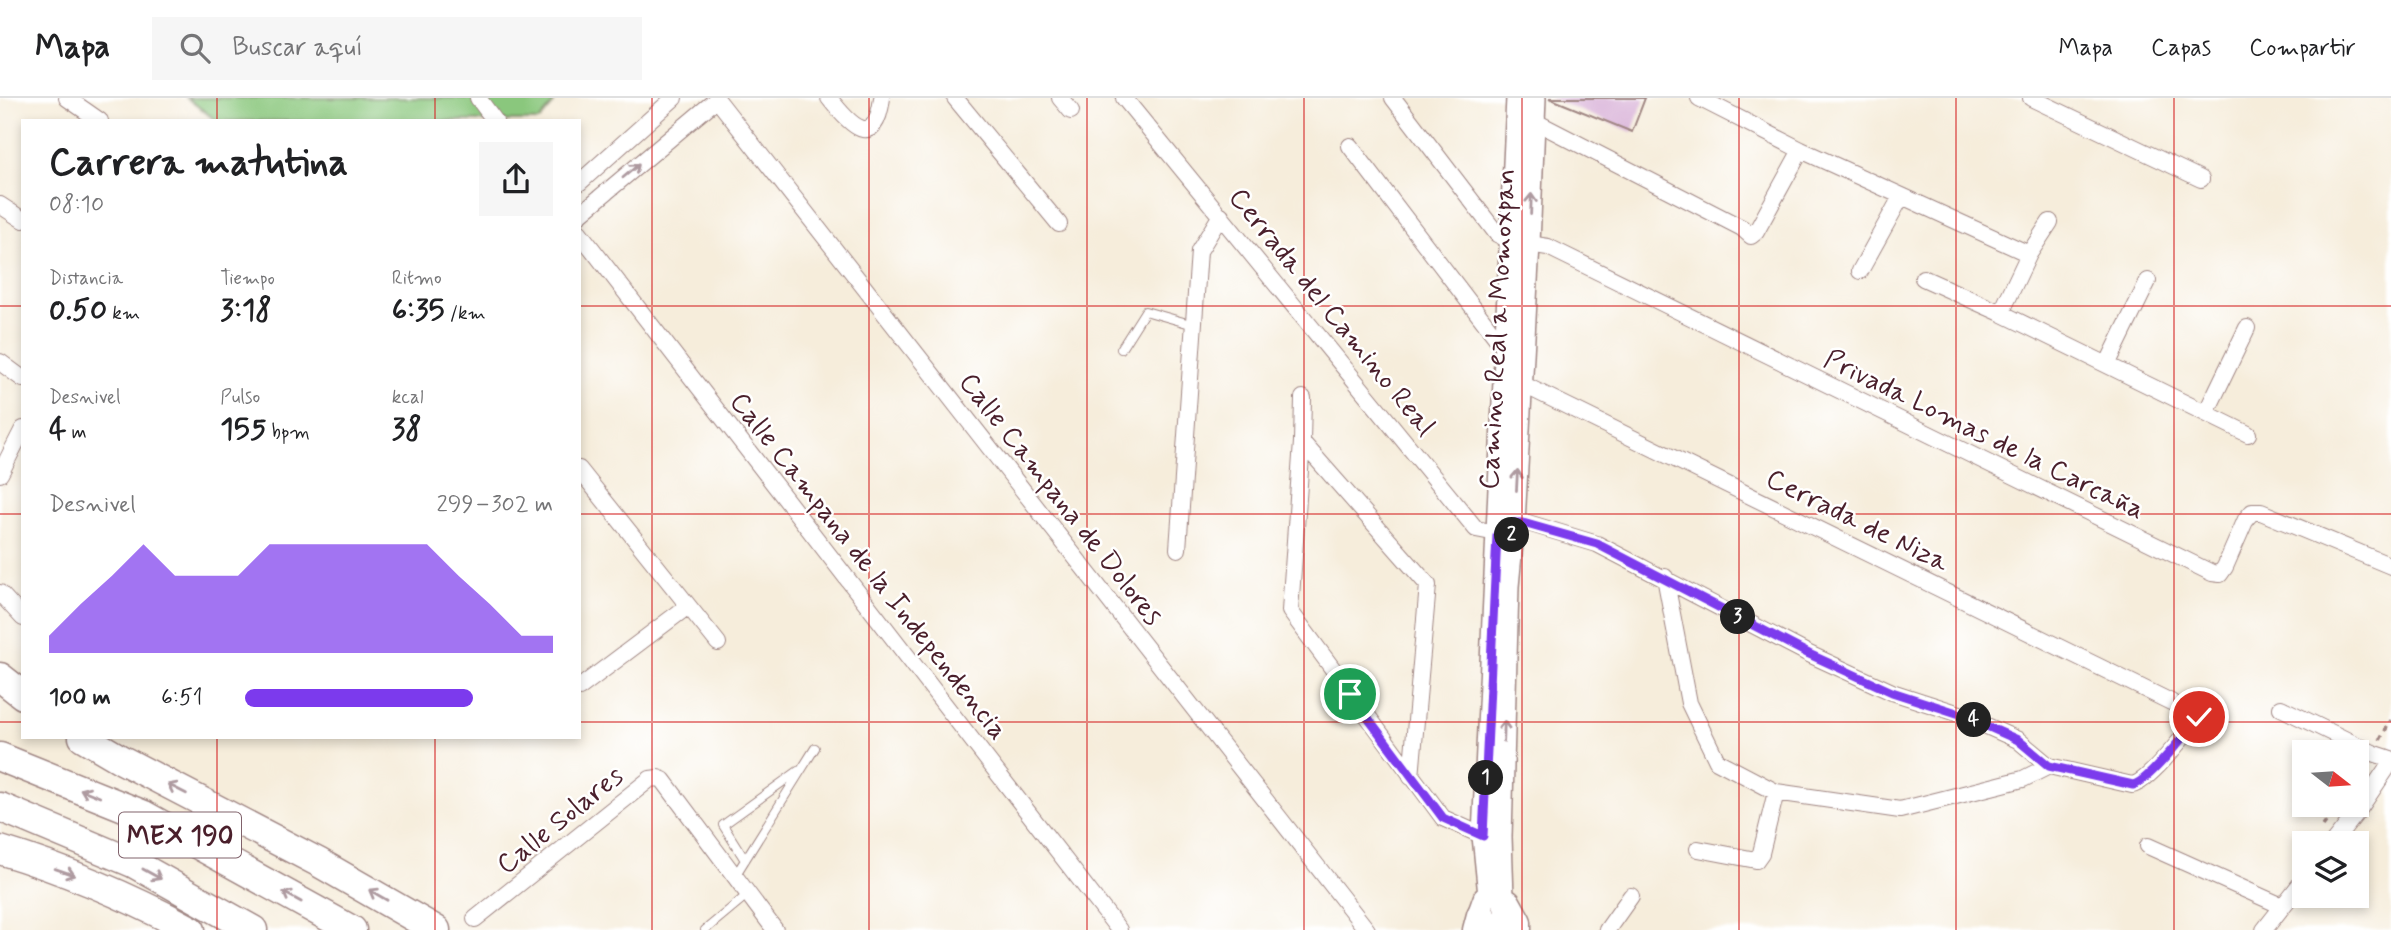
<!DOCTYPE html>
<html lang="es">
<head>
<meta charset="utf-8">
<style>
	:root { --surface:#fff; --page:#f6f6f6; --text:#202124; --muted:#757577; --line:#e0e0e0; --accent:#7c3aed }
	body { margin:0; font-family:Mynerve,sans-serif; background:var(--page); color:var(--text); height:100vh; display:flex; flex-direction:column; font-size:26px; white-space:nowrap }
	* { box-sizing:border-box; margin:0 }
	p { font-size:23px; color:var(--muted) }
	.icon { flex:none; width:38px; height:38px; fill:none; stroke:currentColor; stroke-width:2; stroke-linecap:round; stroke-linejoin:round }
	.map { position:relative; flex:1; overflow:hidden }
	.drawer { position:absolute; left:21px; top:21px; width:560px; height:620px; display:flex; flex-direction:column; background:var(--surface); border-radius:0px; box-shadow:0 4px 10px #0003 }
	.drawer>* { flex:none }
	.needle { width:46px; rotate:107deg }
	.tools { position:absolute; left:2292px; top:642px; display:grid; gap:14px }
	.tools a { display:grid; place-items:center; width:77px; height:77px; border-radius:0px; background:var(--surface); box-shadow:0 4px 10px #0003; font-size:35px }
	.pin { position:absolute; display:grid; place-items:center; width:60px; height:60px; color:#fff; margin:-30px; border:4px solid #fff; border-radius:50%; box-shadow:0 2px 7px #0007 }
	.km { position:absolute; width:35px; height:35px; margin:-18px; border-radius:50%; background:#222; color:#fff; font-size:19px; line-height:35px; text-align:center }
	.round { display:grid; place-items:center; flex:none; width:74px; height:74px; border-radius:0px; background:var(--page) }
	.overview { display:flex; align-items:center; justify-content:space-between; height:119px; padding:0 28px }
	h1 { font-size:38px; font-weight:800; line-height:52px }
	.figures { display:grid; grid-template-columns:repeat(3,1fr); gap:10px; height:119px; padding:7px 28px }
	.figures div { display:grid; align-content:center }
	.figures b { font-size:30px; font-weight:800 }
	.figures small { font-size:19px; font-weight:400 }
	.figures p { font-size:19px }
	.chart { height:196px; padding:14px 28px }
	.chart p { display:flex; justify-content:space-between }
	.chart svg { width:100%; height:126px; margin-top:7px; fill:var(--accent); opacity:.7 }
	ul { padding:0 28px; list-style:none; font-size:23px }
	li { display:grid; grid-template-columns:112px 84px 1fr; align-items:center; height:52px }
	li i { height:18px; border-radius:9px; background:var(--accent) }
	header { display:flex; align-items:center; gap:42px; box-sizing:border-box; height:98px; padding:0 35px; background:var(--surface); border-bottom:2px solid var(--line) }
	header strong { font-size:33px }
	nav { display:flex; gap:38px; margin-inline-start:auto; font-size:24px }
	.search { width:490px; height:63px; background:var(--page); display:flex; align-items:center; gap:18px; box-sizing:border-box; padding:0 24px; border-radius:0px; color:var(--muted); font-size:26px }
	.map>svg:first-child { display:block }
	.green { fill:#8ac77d; stroke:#6a7354; stroke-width:2 }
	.building { fill:#d8b0d7 }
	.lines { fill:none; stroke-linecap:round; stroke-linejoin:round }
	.lane-casing { stroke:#a08683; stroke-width:10 }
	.street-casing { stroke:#a08683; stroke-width:18 }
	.secondary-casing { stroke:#a08683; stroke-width:24 }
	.highway-casing { stroke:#a08683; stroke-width:31 }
	.path { stroke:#a08683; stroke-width:3.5; stroke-dasharray:5 5; stroke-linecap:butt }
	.lane { stroke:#fff; stroke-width:8 }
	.street { stroke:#fff; stroke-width:16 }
	.secondary { stroke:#fff; stroke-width:21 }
	.highway { stroke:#fff; stroke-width:28 }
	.oneway { stroke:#ae9aa0 }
	.route-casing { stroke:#fff; stroke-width:14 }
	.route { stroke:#7c3aed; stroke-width:9 }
	.grid { fill:none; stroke:#d62828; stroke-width:2; stroke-opacity:0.55 }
	.labels { text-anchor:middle; stroke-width:5; stroke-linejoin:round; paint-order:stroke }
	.shield { fill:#fff; stroke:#80626b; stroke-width:2 }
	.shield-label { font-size:26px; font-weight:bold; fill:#4a1f2b }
	.street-label { font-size:28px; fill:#4a1f2b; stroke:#fff }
</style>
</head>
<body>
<header>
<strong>Mapa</strong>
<div class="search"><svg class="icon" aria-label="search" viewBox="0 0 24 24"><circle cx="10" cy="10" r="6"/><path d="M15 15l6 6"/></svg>Buscar aquí</div>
<nav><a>Mapa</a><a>Capas</a><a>Compartir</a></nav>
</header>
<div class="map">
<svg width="2391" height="832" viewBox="0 0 2391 832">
	<rect width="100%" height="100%" fill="#fff"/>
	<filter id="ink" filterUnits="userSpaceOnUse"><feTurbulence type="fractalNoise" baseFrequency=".0143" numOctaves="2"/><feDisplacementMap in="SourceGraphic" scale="14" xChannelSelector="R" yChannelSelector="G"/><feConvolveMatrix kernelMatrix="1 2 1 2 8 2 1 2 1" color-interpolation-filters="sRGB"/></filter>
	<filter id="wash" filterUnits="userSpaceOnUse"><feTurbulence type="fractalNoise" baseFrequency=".00686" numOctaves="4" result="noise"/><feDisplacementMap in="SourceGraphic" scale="28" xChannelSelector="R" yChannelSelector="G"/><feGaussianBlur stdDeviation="1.57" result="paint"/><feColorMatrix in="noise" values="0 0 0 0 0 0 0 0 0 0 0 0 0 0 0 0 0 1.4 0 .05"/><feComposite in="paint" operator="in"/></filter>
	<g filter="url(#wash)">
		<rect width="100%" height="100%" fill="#f6eddb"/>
		<!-- green -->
		<path class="green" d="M187 0H549L554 5 539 23H217Z"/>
		<g id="blocks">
			<!-- building -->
			<path class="building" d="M1549 0H1645L1632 34Z"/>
		</g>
	</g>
	<g filter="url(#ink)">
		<use href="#blocks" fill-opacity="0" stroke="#a08683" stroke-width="2"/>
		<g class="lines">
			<!-- lane casing -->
			<g class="lane-casing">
				<path id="lane" d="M1121 251 1145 213 1194 227
					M745 762 723 727 798 673
					M735 778 815 650
					M705 832 747 797"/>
			</g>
			<!-- street casing -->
			<g class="street-casing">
				<path id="street" d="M67 0 100 23
					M478 0 495 23
					M716 0 1367 832
					M829 0C850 27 875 54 882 0
					M955 0 1059 126
					M1060 0 1071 13
					M1124 0 1476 431 1507 437
					M1393 0 1497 136 1511 143
					M1699 0 1801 52 2029 156
					M2031 0 2201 81
					M1534 23 1742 130 1751 138 1756 134 1801 52
					M1350 48 1498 242 1506 245
					M579 85 674 0
					M0 107 23 122
					M579 117 717 1
					M579 134 1119 832
					M1529 146 1548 149 2212 475 2220 476 2225 469 2246 421 2252 414H2261L2391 468
					M1860 173 1901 99
					M1923 180 2001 215 2248 336
					M2001 215 2029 156 2050 124
					M0 264 23 281
					M2107 267 2148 183
					M1522 286 2171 604
					M1303 300 1302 344 1290 513 1443 720 1483 738 1494 739
					M2206 315 2247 230
					M1302 344 1428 487 1411 679
					M579 371 718 545
					M0 376 23 331
					M1503 424 1528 425 1597 446 1809 556 1892 594 1960 616 2018 642 2049 668 2132 687C2149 684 2187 634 2199 619
					M1178 451 1199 153 1221 117
					M1665 479 1689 605 1717 663 1776 694 1900 712 2023 681 2049 668
					M0 495 23 520
					M579 590 688 508
					M2281 610 2373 655 2391 661
					M2332 746 2358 713 2391 664
					M2148 748 2282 808
					M1698 751 1756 762 1761 755 1776 694
					M475 821 650 681 658 680 663 682 775 832
					M1607 832 1631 798
					M2264 832 2305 780"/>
			</g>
			<!-- secondary casing -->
			<g class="secondary-casing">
				<path id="secondary" d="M1489 797 1483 738 1517 0
					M1503 800 1501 739 1508 488 1514 425 1529 146 1535 0
					M1492 832 1491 826 1483 820 1480 811 1484 800 1493 796C1505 798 1509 806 1507 817L1499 824V832"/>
			</g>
			<!-- highway casing -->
			<g class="highway-casing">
				<path id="highway" d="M0 579 23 597
					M83 639 122 662 318 764 436 832
					M0 659 144 717 352 832
					M0 709 133 765 253 832
					M0 752C66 772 130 799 191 832
					M1507 806 1517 824V832
					M1477 832 1481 817"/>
			</g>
			<!-- path -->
			<path class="path" d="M2380 642 2391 622
				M2357 678 2364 669
				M2323 728 2338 707
				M2311 746 2317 738
				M2298 765 2305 755"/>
			<!-- lane -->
			<use href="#lane" class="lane"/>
			<!-- street -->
			<use href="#street" class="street"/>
			<!-- secondary -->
			<use href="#secondary" class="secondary"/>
			<!-- highway -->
			<use href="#highway" class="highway"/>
		</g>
		<!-- one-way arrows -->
		<defs><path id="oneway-shaft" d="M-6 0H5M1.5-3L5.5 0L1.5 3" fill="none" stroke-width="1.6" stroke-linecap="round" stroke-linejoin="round" transform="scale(1.75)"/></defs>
		<g class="oneway">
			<use href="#oneway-shaft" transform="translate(631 73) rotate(-40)"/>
			<use href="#oneway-shaft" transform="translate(1531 106) rotate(-88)"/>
			<use href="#oneway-shaft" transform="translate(1517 382) rotate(-87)"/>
			<use href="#oneway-shaft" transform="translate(1504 633) rotate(-88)"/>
			<use href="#oneway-shaft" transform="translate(177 691) rotate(-153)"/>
			<use href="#oneway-shaft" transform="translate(90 695) rotate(-158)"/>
			<use href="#oneway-shaft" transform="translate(65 774) rotate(19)"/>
			<use href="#oneway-shaft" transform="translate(152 776) rotate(29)"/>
			<use href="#oneway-shaft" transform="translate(378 797) rotate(-150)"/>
			<use href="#oneway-shaft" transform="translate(292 799) rotate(-151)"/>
		</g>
	</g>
	<g class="lines" filter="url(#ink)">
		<!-- route casing -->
		<g class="route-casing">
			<path id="route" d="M1350 596 1443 720 1483 738 1497 437H1513L1514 425H1523L1597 446 1809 556 1892 594 1960 616 2018 642 2049 668 2133 687C2148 684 2187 634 2199 619"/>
		</g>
		<!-- route -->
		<use href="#route" class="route"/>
	</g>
	<!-- grid -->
	<path class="grid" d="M217 0V23M435 0V23M652 0V832M869 0V832M1087 0V832M1304 0V832M1522 0V832M1739 0V832M1956 0V832M2174 0V832M0 208H23M579 208H2391M0 416H23M579 416H2391M0 624H23M579 624H2391M217 639V832M435 639V832"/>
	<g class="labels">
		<!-- shield labels -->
		<rect class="shield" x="119" y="714.5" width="122" height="45" rx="5"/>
		<g class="shield-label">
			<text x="180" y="746">MEX 190</text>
		</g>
		<!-- street labels -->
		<g class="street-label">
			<text transform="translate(1333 213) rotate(51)" y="10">Cerrada del Camino Real</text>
			<text transform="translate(1496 231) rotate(-87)" y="10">Camino Real a Momoxpan</text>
			<text transform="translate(1985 335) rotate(26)" y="10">Privada Lomas de la Carcaña</text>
			<text transform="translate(1062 400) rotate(52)" y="10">Calle Campana de Dolores</text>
			<text transform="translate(1858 421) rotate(26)" y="10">Cerrada de Niza</text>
			<text transform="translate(870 467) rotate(52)" y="10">Calle Campana de la Independencia</text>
			<text transform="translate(559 721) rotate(-39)" y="10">Calle Solares</text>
		</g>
	</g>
</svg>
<div class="tools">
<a><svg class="needle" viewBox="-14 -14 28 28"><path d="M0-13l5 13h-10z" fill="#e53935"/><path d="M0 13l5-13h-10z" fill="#757577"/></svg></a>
<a><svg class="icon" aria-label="layers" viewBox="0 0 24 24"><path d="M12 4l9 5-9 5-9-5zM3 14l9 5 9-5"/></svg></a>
</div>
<div class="pin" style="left:1350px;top:596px;background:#1e9e55"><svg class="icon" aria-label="arrive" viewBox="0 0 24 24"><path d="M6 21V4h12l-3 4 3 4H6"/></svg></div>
<div class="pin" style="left:2199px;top:619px;background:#d93025"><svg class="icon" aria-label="check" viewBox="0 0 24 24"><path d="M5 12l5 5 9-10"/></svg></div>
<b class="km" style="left:1486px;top:680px">1</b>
<b class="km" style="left:1512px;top:437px">2</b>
<b class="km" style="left:1738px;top:519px">3</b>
<b class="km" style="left:1974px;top:622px">4</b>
<section class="drawer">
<div class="overview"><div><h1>Carrera matutina</h1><p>08:10</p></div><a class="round"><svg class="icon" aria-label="share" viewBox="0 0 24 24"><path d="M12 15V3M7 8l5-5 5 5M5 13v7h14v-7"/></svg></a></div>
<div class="figures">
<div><p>Distancia</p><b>0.50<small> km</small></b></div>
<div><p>Tiempo</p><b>3:18</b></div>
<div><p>Ritmo</p><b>6:35<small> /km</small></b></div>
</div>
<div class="figures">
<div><p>Desnivel</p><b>4<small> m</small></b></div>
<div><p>Pulso</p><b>155<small> bpm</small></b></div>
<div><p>kcal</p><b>38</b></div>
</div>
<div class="chart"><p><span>Desnivel</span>299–302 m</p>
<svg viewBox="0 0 160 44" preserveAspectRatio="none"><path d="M0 44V38L10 27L20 17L30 6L40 17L50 17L60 17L70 6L80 6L90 6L100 6L110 6L120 6L130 17L140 27L150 38L160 38V44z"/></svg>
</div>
<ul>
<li><b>100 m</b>6:51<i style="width:74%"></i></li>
</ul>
</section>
</div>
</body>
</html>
